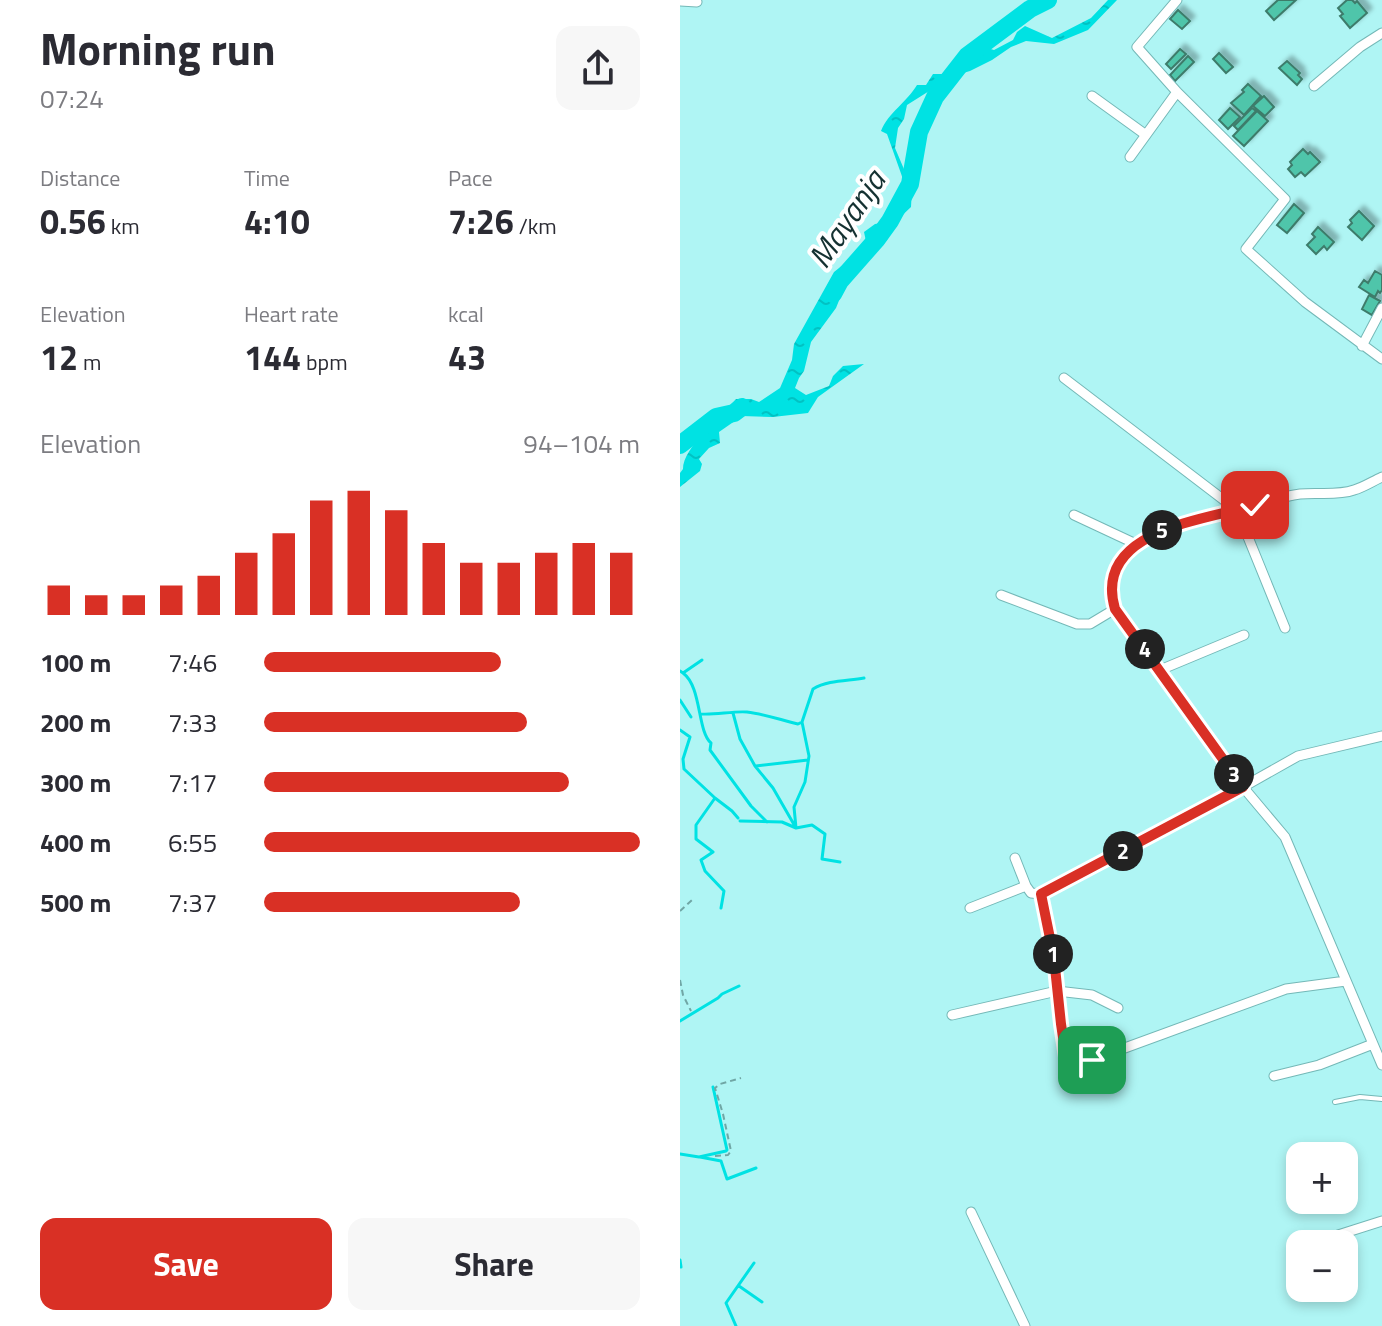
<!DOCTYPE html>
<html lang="en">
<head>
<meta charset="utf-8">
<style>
	:root { --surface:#fff; --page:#f7f7f7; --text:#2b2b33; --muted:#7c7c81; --accent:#d93025 }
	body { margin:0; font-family:"Titillium Web",sans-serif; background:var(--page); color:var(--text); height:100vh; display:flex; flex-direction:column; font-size:30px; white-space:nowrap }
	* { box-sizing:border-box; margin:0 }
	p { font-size:26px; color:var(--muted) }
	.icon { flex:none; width:44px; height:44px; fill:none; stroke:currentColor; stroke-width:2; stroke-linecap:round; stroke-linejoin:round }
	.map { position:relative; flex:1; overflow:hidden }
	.drawer { display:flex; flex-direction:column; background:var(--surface); width:680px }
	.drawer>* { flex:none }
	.fabs { position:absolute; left:606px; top:1142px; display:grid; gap:16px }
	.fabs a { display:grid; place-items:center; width:72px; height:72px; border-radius:16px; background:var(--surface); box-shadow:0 4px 12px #0003; font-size:40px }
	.pin { position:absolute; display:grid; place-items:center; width:68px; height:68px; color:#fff; margin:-34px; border-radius:16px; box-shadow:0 4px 12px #0006 }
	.km { position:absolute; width:40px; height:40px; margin:-20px; border-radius:50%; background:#222; color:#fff; font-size:22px; line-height:40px; text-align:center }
	.round { display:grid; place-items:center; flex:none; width:84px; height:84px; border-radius:16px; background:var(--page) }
	.head { display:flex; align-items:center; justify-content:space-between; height:136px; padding:0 40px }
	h1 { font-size:44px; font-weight:700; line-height:60px }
	.metrics { display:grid; grid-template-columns:repeat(3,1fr); gap:12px; height:136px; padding:8px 40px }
	.metrics div { display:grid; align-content:center }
	.metrics b { font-size:34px; font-weight:700 }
	.metrics small { font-size:22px; font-weight:400 }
	.metrics p { font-size:22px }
	.chart { height:224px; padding:16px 40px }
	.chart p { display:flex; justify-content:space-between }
	.chart svg { width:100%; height:144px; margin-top:8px; stroke:var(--accent); stroke-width:6 }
	.button { display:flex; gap:16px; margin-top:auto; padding:16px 40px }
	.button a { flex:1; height:92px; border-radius:16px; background:var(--accent); color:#fff; font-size:32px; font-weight:700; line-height:92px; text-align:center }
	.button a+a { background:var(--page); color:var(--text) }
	ul { padding:0 40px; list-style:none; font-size:26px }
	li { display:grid; grid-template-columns:128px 96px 1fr; align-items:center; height:60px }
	li i { height:20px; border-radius:10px; background:var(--accent) }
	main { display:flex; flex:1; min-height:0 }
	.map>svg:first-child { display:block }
	.water { fill:url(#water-ripples) }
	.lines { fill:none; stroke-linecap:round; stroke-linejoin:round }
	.stream { stroke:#00e2e3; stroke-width:3 }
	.river { stroke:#00e2e3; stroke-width:18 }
	.building { fill:#50c5aa; stroke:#3d7b6b; stroke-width:2; filter:url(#shadow) }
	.service-casing { stroke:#74b8b7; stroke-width:6 }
	.minor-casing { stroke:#74b8b7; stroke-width:11 }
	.path { stroke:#70a6a5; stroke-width:2; stroke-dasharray:6 4; stroke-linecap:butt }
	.service { stroke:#fff; stroke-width:4 }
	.minor { stroke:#fff; stroke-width:9 }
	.route-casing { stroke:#fff; stroke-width:16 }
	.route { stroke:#d93025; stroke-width:10 }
	.labels { text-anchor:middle; stroke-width:8; stroke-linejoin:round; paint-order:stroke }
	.water-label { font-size:32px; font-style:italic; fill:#143131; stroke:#fff }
</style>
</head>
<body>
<main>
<section class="drawer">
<div class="head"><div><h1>Morning run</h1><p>07:24</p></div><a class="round"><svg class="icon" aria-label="share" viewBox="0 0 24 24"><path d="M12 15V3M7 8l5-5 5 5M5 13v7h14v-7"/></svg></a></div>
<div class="metrics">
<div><p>Distance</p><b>0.56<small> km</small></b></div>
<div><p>Time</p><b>4:10</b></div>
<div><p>Pace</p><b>7:26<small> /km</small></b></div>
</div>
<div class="metrics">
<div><p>Elevation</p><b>12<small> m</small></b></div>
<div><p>Heart rate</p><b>144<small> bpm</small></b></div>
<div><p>kcal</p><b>43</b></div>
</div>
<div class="chart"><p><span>Elevation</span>94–104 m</p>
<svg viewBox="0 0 160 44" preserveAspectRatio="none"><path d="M5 44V35M15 44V38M25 44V38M35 44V35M45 44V32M55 44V25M65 44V19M75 44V9M85 44V6M95 44V12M105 44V22M115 44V28M125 44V28M135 44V25M145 44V22M155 44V25"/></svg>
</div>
<ul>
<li><b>100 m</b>7:46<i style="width:63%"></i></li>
<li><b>200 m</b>7:33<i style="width:70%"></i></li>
<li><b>300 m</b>7:17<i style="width:81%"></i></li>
<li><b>400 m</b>6:55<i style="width:100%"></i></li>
<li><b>500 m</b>7:37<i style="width:68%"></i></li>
</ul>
<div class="button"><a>Save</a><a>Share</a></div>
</section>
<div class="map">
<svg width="702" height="1326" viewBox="0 0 702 1326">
	<defs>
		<pattern id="water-ripples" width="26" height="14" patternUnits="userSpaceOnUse" patternTransform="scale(2)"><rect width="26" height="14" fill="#00e2e3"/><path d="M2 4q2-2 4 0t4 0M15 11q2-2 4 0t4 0" fill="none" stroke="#01c2c3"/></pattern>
		<filter id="shadow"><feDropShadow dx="5" dy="-5" stdDeviation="2" flood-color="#0004"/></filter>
	</defs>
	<rect width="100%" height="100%" fill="#aff5f4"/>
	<!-- water -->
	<path class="water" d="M428 0H437L408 30 374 44 346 41 331 47 312 60 290 71 273 76 227 105 224 119 218 128 215 148 232 188 231 207 211 226 207 240 199 249 176 258 167 267 164 288 156 308 131 342 124 371 119 378 115 388 126 395 149 386 153 376 163 366 184 364 138 397 128 413 93 417 62 416 39 432 40 443 29 448 19 459 22 464 20 471 0 487V473L3 469C3 448 41 415 56 399H71L79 402 100 388 112 360 114 344 154 272 187 246 184 232 195 224 201 223 224 203V182L207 134 201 131C208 113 227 102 237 85H246L253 74H264L304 47 314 50 333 40 337 32 345 26 372 38 411 18Z"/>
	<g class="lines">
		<!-- stream -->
		<path class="stream" d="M0 671 3 673 22 660
			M3 673C22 687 17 731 31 743L30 750 71 806 87 822
			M0 700 11 717
			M53 713 60 739 75 766 93 788 116 828 114 807 125 782 129 756 122 722
			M21 714C36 715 52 711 67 712 84 714 101 720 118 724L122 722 133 689C148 680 167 681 184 678
			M0 730 10 737 3 759 4 769 35 798 16 825V839L33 852 21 860 25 871 44 891 41 908
			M76 766 128 760
			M35 798 52 811 58 818
			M60 821 102 822 116 828 132 825 145 834 142 859 160 862
			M0 1021 38 998 42 994 59 986
			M0 1154 19 1157 46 1151 47 1150 33 1087
			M20 1157 41 1161 47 1179 76 1168
			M0 1260 1 1267
			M59 1286 82 1302
			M56 1326 46 1303 74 1263"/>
		<!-- river -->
		<path class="river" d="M153 294 160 281 197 239 210 221 230 184 239 132 255 97 287 56 350 9 368 0
			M0 445 36 417 54 413 62 407"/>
	</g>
	<!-- building -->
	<path class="building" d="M598 0H616L594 20 586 11Z
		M667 0H672L675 3 677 1 687 13 670 28 660 16 663 14 658 8Z
		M498 10 510 21 502 29 490 19Z
		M500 49 506 54 491 69 486 64Z
		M539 53 553 67 546 73 533 59Z
		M508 56 514 62 495 81 490 75Z
		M607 61 620 73 618 75 622 79 617 85 599 68Z
		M568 84 581 96 564 115 551 103 564 92 562 90Z
		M584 96 594 107 585 116 573 106Z
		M550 108 560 117 548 129 539 120Z
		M572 108 576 111 558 130 554 126Z
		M577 111 588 121 564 146 553 136Z
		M623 149 628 154 630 152 640 162 625 176 621 172 615 177 608 169 612 165 610 162Z
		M614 204 624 213 607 233 597 225Z
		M679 211 694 226 682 240 668 227 672 223 670 220Z
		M638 227 654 242 647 250 644 246 636 254 627 245 635 237 632 234Z
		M695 271 702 275V290L700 293 698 291 695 297 679 287 684 280 688 283Z
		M689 295 700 301 692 315 682 309Z"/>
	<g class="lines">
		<!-- service casing -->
		<g class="service-casing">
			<path id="service" d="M655 1102 680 1097 702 1099"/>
		</g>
		<!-- minor casing -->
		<g class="minor-casing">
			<path id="minor" d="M497 0 457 47 497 92 605 199 566 249 625 302 702 359
				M0 1 17 2
				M634 86 680 47 702 33
				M412 96 466 135
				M450 157 497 92
				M682 346 702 308
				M384 378 557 510 605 628
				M702 477C693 481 684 487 674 490 657 496 637 492 620 494 598 497 576 505 554 511 506 524 413 536 435 609L563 787 605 837 702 1065
				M394 515 456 544
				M321 595 397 624H410L435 609
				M480 670 564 635
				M335 858 346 886 351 893 361 894 563 787 618 756 702 736
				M361 894 374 958 381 1024 389 1077 412 1060 606 989 666 981
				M290 908 346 886
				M272 1015 377 991 412 995 438 1008
				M594 1076 639 1065 693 1044
				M291 1212 345 1326
				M658 1235 702 1221"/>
		</g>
		<!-- path -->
		<path class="path" d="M0 911 13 899
			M0 980 3 995 11 1011
			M35 1156 48 1155 51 1151 43 1114 35 1088 40 1084 61 1078"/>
		<!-- service -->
		<use href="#service" class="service"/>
		<!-- minor -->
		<use href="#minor" class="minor"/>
	</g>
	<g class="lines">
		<!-- route casing -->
		<g class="route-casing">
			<path id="route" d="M412 1060 389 1077 381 1024 374 958 361 894 563 787 435 609C412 530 525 520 575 505"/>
		</g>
		<!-- route -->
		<use href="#route" class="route"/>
	</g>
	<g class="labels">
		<!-- water labels -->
		<g class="water-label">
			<text transform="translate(167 219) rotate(-56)" y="11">Mayanja</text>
		</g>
	</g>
</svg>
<div class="fabs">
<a>+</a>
<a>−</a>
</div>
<div class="pin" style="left:412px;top:1060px;background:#1e9e55"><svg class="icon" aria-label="arrive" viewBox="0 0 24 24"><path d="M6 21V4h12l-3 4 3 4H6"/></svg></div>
<div class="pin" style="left:575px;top:505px;background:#d93025"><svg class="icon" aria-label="check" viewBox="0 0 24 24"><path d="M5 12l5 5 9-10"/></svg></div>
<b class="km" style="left:373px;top:954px">1</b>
<b class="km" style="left:443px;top:851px">2</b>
<b class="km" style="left:554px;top:774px">3</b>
<b class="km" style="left:465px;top:649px">4</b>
<b class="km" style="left:482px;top:530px">5</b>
</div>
</main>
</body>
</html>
